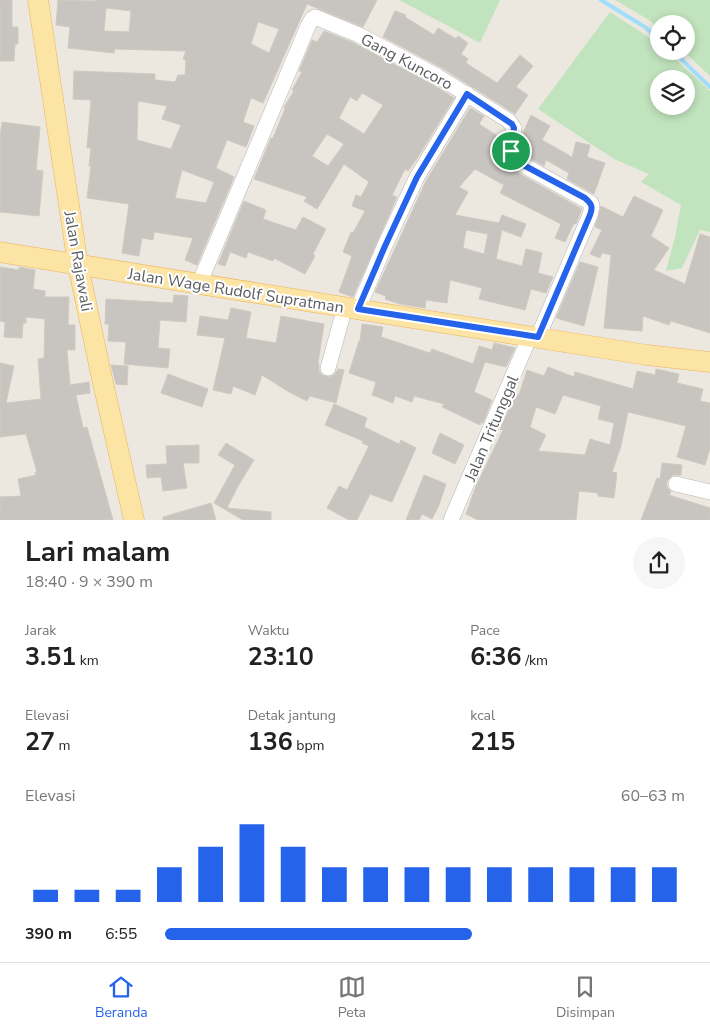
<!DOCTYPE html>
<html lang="id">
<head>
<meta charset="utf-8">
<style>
	:root { --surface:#fff; --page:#f6f6f6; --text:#222; --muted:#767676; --line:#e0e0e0; --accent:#2563eb }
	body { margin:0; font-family:"Nunito Sans",sans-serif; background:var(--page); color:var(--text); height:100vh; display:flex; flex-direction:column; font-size:19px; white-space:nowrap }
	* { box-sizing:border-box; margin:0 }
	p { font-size:16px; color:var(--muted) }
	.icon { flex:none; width:28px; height:28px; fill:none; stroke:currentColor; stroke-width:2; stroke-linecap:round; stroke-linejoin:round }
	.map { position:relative; height:520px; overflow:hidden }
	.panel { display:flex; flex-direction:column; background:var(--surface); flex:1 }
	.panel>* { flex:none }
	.fabs { position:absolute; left:650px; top:15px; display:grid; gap:10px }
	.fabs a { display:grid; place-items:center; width:45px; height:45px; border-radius:50%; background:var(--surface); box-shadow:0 2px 8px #0003; font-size:25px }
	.pin { position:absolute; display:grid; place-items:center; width:42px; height:42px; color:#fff; margin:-21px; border:2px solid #fff; border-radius:50%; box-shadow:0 1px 5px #0007 }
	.round { display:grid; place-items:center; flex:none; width:52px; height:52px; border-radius:26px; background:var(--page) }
	.headline { display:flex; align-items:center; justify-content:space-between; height:85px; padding:0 25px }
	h1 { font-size:28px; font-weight:700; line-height:38px }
	.stats { display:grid; grid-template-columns:repeat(3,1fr); gap:8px; height:85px; padding:5px 25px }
	.stats div { display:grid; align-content:center }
	.stats b { font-size:25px; font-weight:700 }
	.stats small { font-size:14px; font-weight:400 }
	.stats p { font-size:14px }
	.chart { height:140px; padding:10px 25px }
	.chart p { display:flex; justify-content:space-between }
	.chart svg { width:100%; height:90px; margin-top:5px; stroke:var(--accent); stroke-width:6 }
	ul { padding:0 25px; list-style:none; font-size:16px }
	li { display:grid; grid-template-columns:80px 60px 1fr; align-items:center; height:38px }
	li i { height:12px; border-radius:6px; background:var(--accent) }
	.menu { display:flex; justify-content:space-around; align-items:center; height:70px; border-top:1px solid var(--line); background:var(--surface); font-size:14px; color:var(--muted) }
	.menu a { display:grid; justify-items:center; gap:2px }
	.menu .current { color:var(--accent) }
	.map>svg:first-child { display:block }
	.green { fill:#c1e3bd; fill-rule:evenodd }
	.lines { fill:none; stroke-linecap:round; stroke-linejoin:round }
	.stream { stroke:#a0defc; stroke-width:4 }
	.building { fill:#c8c5c0; stroke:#d0c9bf; fill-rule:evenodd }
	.minor-casing { stroke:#b3b7bb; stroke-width:16 }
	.major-casing { stroke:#ecb259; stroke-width:21 }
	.minor { stroke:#fff; stroke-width:15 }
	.major { stroke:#fce4a5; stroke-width:20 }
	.route-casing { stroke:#fff; stroke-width:10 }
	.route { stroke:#2563eb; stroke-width:6 }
	.labels { text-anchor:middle; stroke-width:4; stroke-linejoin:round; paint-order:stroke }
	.street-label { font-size:16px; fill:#595d61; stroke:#fff }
</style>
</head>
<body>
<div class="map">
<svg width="710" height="520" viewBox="0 0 710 520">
	<rect width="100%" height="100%" fill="#ece8e0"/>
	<!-- green -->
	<path class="green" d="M399 0H500L480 43Z
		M615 0H710V76L683 51H686V24H659V29L649 20Z
		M610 12 659 44V51H667L710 91V232L700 230 682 268 666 271 675 237 681 205 641 182 649 174 614 159 538 109ZM659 79H686V106H659Z"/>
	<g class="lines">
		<!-- stream -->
		<path class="stream" d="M601 0 645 27 659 39
			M673 51 710 87"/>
	</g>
	<!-- building -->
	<path class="building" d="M0 0H12V27H18V44H15L14 61H0Z
		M58 0 95 1V0H377L363 27 307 4 263 103 251 98 243 122 254 126 246 147 227 140 216 168 234 177 197 265 185 260 193 238 154 232 153 240 142 238 139 256 122 253 129 204 87 198 91 166H89L91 148H87L91 100 73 99 74 71 155 74V80L175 82 178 75H185L186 60 183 59 186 51 115 49 114 53 68 48 70 27 56 25ZM106 8 131 11 129 32 104 31ZM258 22 279 29 269 53 251 44ZM138 101 167 106 162 119 181 125 171 149 137 140ZM182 170 214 182 206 203 175 198Z
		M395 11 406 15 405 17 434 35 438 28 456 39 458 36 468 43 461 54 468 59 466 63 497 83 520 55 533 66 516 87 528 95 515 114 442 68 383 37Z
		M324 31 354 43 432 84 454 98 416 160 408 171 405 169 392 195 397 197 353 297 339 292 352 256 343 252 351 232 353 233 365 211 352 206 356 195 361 197 369 182 344 164 317 209 304 201 307 197 254 179 271 138H273L285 109 284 107 294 91 292 90 302 72 299 71 312 40 317 42ZM362 93 383 105 364 134 339 118 350 97 357 101ZM327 134 344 144 328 166 312 156Z
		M470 108 484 116 479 124 499 137 490 151 502 157V162L506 166 582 209 576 224 574 223 565 242 555 238 561 224 500 193 504 185 475 169 459 187 468 192 455 215 499 223 502 215 526 224 521 237 502 230 496 259 522 266 526 249 542 253 538 273 553 277 546 293 531 289 525 310 479 299 482 288 450 280 447 303 426 300 425 308 400 304 385 299 386 296 375 292 426 181ZM466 230 488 234 484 254 463 248Z
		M531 115 550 126 542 140 572 157 576 142 590 145 587 157 605 163 594 194 567 179 569 173 546 160 544 166 521 153 523 133Z
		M2 122 40 127 36 170 43 171 39 216 0 212V137Z
		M634 196 663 210 651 236 669 248 654 270 685 284 700 234 710 237V333L671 321 669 325 643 316 642 331 604 328 611 255 602 253 600 258 590 254 602 230 595 227 601 206 623 217Z
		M244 201 266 210 263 219 296 230 303 217 326 229 313 254 315 256 305 274 274 258 273 261 248 252 246 258 230 252 225 266 218 264Z
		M580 262 598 267 584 326 556 318Z
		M0 267 19 270V267L35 270 33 289 45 291V297H69L68 325H75V350H67L70 385 89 382 90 393 76 395 83 428 87 427 113 520H0V497L21 496 18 479 36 475 35 472H37L26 434 0 437V363L14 366 6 403 41 399 38 359 44 358 45 319 26 317V323H23L22 338 4 337 5 322 0 321Z
		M174 295 188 296 186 322 160 320 158 348 170 349 168 368 124 364 126 342 108 341 109 324H105L106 299 173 303Z
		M231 308 251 312 246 338 276 343 281 316 324 324 318 363 319 364V371L322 375 330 377 335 374 338 369 344 370 336 403 310 396 307 401 289 392 262 375 255 395 233 386 231 394 213 390 225 338 197 335 200 316 228 320Z
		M362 324 383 327 381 337 430 353 432 349 473 364 479 346 492 350 494 343 515 348 506 367 485 362 474 392 492 400 483 423 481 422 480 425 442 407 444 404 414 396 412 402 395 396 393 403 372 395 376 382 349 373 359 341H360Z
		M111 365 128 366 127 385 116 384Z
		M548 367 574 377 575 372 633 389 637 371 655 375 656 369 679 374 677 383 703 389 700 401 710 403V448L705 465 677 457 686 426 628 412 621 446 612 472 617 473 614 498 598 496V493L579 491 576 520H478L466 514 476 486 503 430 500 429 516 393 519 395 527 370 544 376ZM563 395 601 406 598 419 614 423 610 445 590 439 585 455 538 451 546 435 530 427 536 407 555 414Z
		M168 374 208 389 202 407 161 393Z
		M334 404 367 418 364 427 399 444 401 440 416 448 392 502 370 494 357 520H349L327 508 339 486 347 490 369 446 362 443 363 441 325 425Z
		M440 433 464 445 455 464 432 453Z
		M226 443 254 460 238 486 227 508 271 512V520H243L214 503 235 465 218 455Z
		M199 445V463H183L187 488 163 491 161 477 147 478 146 465 167 464 166 446Z
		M662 463 682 465 681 475H673L667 481V487L671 492 669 495 710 508V520H641L657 478 660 479Z
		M424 475 446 484 439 505 432 519 422 514 419 520H406Z
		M211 503 216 520H163V517Z"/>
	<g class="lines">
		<!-- minor casing -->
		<g class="minor-casing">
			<path id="minor" d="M199 284 308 26 312 19 315 17 359 35 437 76 509 121 514 128 511 158 591 203 592 206 590 215 538 337
				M358 309 385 245 417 177 467 94
				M328 368 345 307
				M676 484 710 492
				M451 520 530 336"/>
		</g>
		<!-- major casing -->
		<g class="major-casing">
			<path id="major" d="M38 0 78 265 101 374 134 520
				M0 252 437 322 647 355 710 362"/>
		</g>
		<!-- minor -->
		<use href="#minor" class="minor"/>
		<!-- major -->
		<use href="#major" class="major"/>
	</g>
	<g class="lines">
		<!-- route casing -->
		<g class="route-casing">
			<path id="route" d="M467 94 512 124 514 128 510 155 514 160 585 198C592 204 593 207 590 215L538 337 358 309 385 246 417 177Z"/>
		</g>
		<!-- route -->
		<use href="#route" class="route"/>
	</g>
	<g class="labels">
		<!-- street labels -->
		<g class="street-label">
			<text transform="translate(407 61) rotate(28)" y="6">Gang Kuncoro</text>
			<text transform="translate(79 261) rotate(80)" y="6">Jalan Rajawali</text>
			<text transform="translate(236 290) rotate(9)" y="6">Jalan Wage Rudolf Supratman</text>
			<text transform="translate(491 428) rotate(-67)" y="6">Jalan Tritunggal</text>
		</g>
	</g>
</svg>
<div class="fabs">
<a><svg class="icon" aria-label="locate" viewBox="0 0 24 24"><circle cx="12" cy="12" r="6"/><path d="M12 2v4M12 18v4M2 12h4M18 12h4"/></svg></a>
<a><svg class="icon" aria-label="layers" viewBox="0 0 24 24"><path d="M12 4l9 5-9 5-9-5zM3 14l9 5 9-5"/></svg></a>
</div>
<div class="pin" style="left:511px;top:151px;background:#1e9e55"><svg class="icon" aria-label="arrive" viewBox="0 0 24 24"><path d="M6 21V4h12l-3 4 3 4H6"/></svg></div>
</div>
<section class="panel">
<div class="headline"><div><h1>Lari malam</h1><p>18:40 · 9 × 390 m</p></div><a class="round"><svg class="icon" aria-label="share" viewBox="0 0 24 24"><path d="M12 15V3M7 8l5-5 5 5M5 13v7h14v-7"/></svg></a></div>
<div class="stats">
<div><p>Jarak</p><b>3.51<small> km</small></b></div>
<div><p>Waktu</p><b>23:10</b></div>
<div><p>Pace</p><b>6:36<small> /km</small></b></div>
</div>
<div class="stats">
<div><p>Elevasi</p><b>27<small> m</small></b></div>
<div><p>Detak jantung</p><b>136<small> bpm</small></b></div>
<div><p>kcal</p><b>215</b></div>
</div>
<div class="chart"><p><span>Elevasi</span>60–63 m</p>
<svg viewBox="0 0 160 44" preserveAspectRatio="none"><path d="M5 44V38M15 44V38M25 44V38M35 44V27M45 44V17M55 44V6M65 44V17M75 44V27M85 44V27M95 44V27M105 44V27M115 44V27M125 44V27M135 44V27M145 44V27M155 44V27"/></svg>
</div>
<ul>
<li><b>390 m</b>6:55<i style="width:59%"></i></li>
</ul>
</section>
<nav class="menu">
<a class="current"><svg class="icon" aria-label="home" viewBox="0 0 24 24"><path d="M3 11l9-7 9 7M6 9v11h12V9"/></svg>Beranda</a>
<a><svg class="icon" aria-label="map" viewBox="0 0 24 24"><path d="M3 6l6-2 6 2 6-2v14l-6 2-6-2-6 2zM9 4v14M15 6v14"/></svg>Peta</a>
<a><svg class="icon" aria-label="saved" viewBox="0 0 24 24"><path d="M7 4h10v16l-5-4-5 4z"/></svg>Disimpan</a>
</nav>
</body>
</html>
